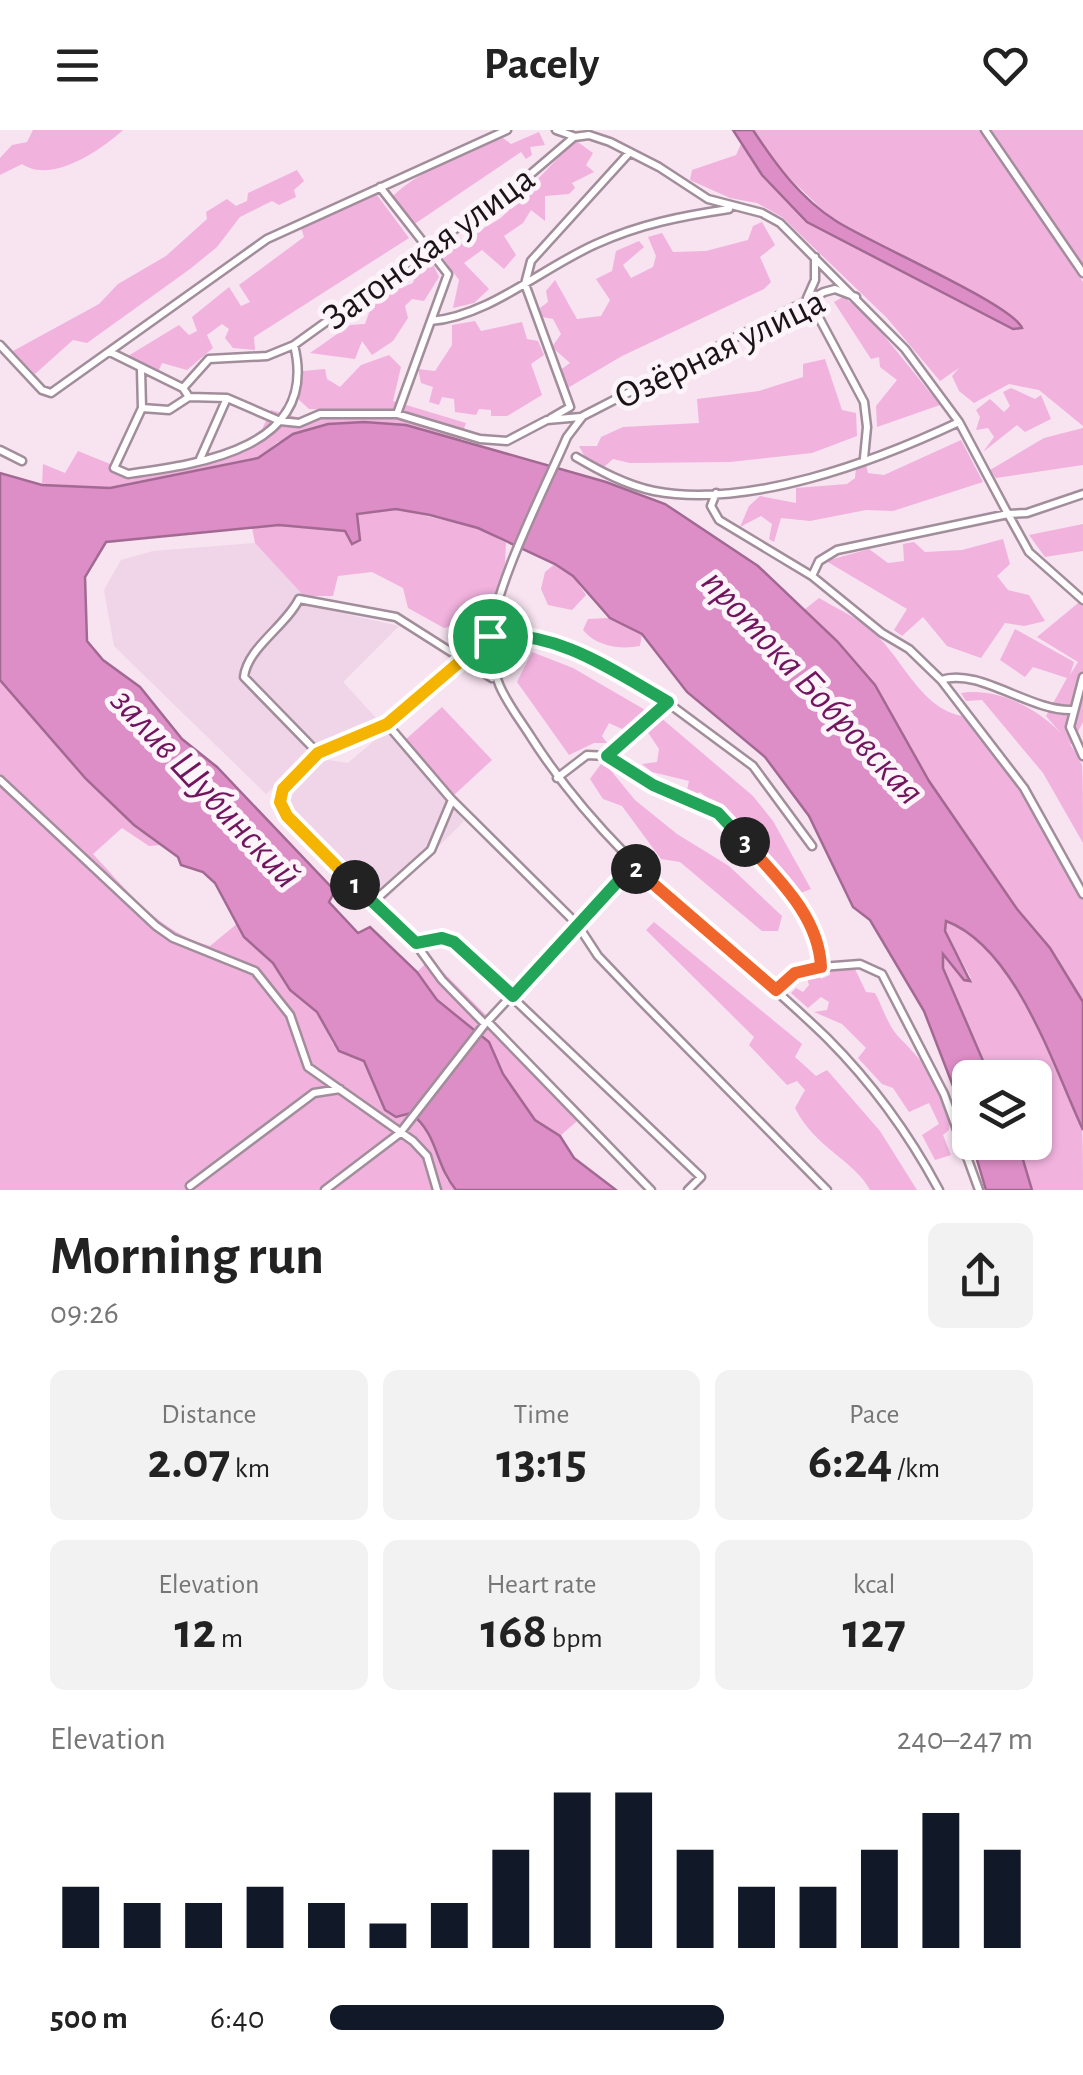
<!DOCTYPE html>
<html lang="en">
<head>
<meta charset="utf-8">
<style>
	:root { --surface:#fff; --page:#f2f2f2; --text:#222; --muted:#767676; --accent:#111827 }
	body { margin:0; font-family:"Alegreya Sans",sans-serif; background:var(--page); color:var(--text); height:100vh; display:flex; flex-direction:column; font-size:38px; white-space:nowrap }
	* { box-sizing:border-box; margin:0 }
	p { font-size:32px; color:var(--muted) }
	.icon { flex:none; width:55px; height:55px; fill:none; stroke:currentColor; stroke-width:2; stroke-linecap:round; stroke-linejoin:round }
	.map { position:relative; height:1060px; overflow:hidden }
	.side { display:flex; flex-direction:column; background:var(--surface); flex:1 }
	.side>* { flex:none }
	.controls { position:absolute; left:952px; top:930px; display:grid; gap:20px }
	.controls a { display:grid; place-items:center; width:100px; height:100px; border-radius:15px; background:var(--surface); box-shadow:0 2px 8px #0004; font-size:50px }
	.pin { position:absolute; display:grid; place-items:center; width:85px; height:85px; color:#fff; margin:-42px; border:5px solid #fff; border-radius:50%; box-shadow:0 2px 10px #0007 }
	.km { position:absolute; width:50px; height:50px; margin:-25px; border-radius:50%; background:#222; color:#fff; font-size:28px; line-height:50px; text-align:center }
	.round { display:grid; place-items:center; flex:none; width:105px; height:105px; border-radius:15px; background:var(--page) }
	.headline { display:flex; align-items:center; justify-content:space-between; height:170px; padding:0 50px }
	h1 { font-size:55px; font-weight:700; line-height:75px }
	.figures { display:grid; grid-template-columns:repeat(3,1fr); gap:15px; height:170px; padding:10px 50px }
	.figures div { display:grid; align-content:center; border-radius:15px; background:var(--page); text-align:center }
	.figures b { font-size:50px; font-weight:700 }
	.figures small { font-size:28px; font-weight:400 }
	.figures p { font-size:28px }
	.chart { height:280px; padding:20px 50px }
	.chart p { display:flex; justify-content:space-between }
	.chart svg { width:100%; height:180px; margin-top:10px; stroke:var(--accent); stroke-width:6 }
	ul { padding:0 50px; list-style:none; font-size:32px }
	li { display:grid; grid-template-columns:160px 120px 1fr; align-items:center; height:75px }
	li i { height:25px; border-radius:12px; background:var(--accent) }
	header { display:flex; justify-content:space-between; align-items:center; height:130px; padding:0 50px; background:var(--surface); font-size:45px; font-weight:700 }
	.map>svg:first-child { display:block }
	.built { fill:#f0d4e7 }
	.green { fill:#f1b2de }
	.water { fill:#dd8ec6; stroke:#a26992; stroke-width:2.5 }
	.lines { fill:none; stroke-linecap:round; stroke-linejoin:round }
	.minor-casing { stroke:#a28e9b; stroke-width:11 }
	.minor { stroke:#fff; stroke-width:6 }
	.split-1-casing { stroke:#fff; stroke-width:20 }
	.split-2-casing { stroke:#fff; stroke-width:20 }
	.split-3-casing { stroke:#fff; stroke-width:20 }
	.split-4-casing { stroke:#fff; stroke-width:20 }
	.split-1 { stroke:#f5b400; stroke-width:12 }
	.split-2 { stroke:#22a559; stroke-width:12 }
	.split-3 { stroke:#f0652b; stroke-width:12 }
	.split-4 { stroke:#22a559; stroke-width:12 }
	.labels { text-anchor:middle; stroke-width:10; stroke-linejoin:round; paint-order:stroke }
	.street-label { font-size:38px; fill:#1a1317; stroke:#fdf4fa }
	.water-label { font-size:40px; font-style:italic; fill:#71155f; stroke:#fdf4fa }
</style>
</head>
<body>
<header><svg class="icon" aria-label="menu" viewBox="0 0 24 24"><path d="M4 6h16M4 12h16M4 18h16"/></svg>Pacely<svg class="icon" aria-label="heart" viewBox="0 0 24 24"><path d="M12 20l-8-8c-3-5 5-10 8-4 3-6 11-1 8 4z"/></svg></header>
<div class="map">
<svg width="1083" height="1060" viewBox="0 0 1083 1060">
	<rect width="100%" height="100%" fill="#f8e3f1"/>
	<!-- built -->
	<path class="built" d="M255 413 315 477 399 496 343 552 377 589 322 613 266 664 114 516 104 460 121 430 153 421Z
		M388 599 464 691 381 774 294 686 285 671 289 659 321 629 348 633Z"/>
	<!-- green -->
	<path class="green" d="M33 0H123C100 21 51 54 22 34L0 45V28L12 15 27 12Z
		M753 0H981L1083 152V296L1039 260 1009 254 974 273 959 261 952 246 959 238 940 251 887 188 782 87 757 73 730 68 690 50 692 40 736 25 741 14 762 45 807 92 1013 199 982 167 833 90 778 37Z
		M990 0H1083V136Z
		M539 2 545 15 530 17 532 25 526 29 521 22 413 95 392 67C419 40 468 21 503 8L511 14Z
		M575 10 593 23 586 35 594 42 572 53 575 58 569 64 545 66V91L531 80 523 93 504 106 516 125 504 139 482 120 464 133 489 159 474 173 453 178 459 150 440 124 501 88Z
		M297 40 304 51 294 60 296 67 279 75 272 71 240 87 217 117 190 139 87 213 73 210 35 244 13 221 99 174 118 154 166 126 207 89 206 82 227 69 236 76 247 71 248 63Z
		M374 61 409 108 254 207 255 220 233 218 225 208 229 199 222 194 207 205 213 218 187 240 162 233 159 240 128 226 179 195 189 205 197 201 192 187 229 157 241 176 250 172 239 155 304 107 301 98Z
		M762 92 775 115 760 127 771 152 764 159 622 226 566 259 559 241 570 233 552 217 561 204 553 189 542 187 540 178 548 172 546 161 555 150 577 189 601 186 610 170 596 149 612 141 616 121 639 111 644 117 623 135 631 148 653 137 656 126 648 107 662 103 673 122 706 121 748 110 753 96Z
		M433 134 439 147 424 171 412 169 405 176 408 188 393 211 372 225 362 211 355 229 310 223 350 195 365 194 374 169 413 153 416 144 412 137Z
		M843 167 865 182 940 275 877 297 876 276 897 250 880 237 879 227 871 229 834 172Z
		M475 191 481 201 522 192 527 209 538 211 544 225 531 234 542 265 507 286H491V280L479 279 476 285 455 282 454 269 442 267 439 275 429 272 433 257 421 253 418 239 435 241 452 215V195Z
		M389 225 401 237 393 271 466 293 460 310 406 295 278 312 258 328 110 358 42 355 43 334 65 343 78 321 130 342 237 318 259 306 271 280 300 288 346 280 309 279 296 267 303 241 325 239 327 249 340 257 361 235Z
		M825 229 842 280 856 283 857 306 812 323 730 332 630 333 613 329 604 337 585 327 579 316H597L601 307 623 297 699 293 697 269 759 261 803 247V234Z
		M1011 258 1035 269 1041 265 1051 289 1025 302 1017 295 983 322 994 307 988 298 976 300 980 287 976 280 990 269 1004 282 1010 276 1003 262Z
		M1083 298V335L996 348 990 340 1044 308Z
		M961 310 983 352 893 381 866 380 810 391 781 388 774 412 769 409 772 394 761 386 740 397 749 376 760 366 796 373V358L847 354 855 348 856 337 865 331 868 343 884 345Z
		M396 379 478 398 506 413 505 434 487 488 444 498 408 478 403 458 372 442 338 446 333 466H304L255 413 252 398C285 394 332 393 360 409L356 384Z
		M1083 394V421L1045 427 1029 405Z
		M1003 409 1010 434 997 446 1008 460 1029 465 1045 491 1024 496 1005 493 981 528 947 516 923 487 902 506 894 500 907 479 826 431 869 419 888 433 904 431 903 414 914 412 925 422 962 420Z
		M555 434 573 446 586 465 572 480 548 475 541 459 545 442Z
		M819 468C834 477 852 485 866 496 905 525 920 588 975 587L1026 657 1083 755V872L1050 818 1017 779 929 651 875 555 804 480Z
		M1083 469V592L1071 615 1046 586 1067 548 1033 537 1025 547 1000 530 1015 499 1074 532 1070 545 1078 532 1037 507Z
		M610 488 642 504 640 516C620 520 596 516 583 500L588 489Z
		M532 522 573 538 647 581 622 599 609 593 602 606 607 613H594L569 625 517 552Z
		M0 550 86 649 161 715 149 716 122 698 93 724C129 762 158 802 210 816L238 793 244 807 273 833 290 860 317 881 333 914 364 930 429 998 447 1050 456 1060H0Z
		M961 563C1008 556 1064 592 1082 635 1083 654 1083 692 1083 713L1043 643 982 570 966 571Z
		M442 577 492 630 454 665 405 610Z
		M660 587 753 666 773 691 811 759 798 764 752 704 700 662 692 667 687 660 689 651 652 642 642 634 657 632 659 619 645 598Z
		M603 631 635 670 677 704 729 736 782 786 778 801H762L680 732 661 729 622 676 603 669 590 649Z
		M946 791C1007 815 1066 937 1082 999 1083 1017 1083 1041 1083 1060H1032L1018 1013 1035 1012V948L990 947 942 832 943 824 964 850 971 848 945 801Z
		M654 792 802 914 795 927 816 946 827 940 880 1001 917 1060H870C855 1031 814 1017 795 978L805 960 797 951 787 955 749 915 754 907 646 800Z
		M430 829 585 984 560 1006 535 990 503 944 489 912 437 870 417 842Z
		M830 839H855L866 862 875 863C882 876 888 895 897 905 921 931 953 960 949 1000L943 1005 951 1025 935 1030 922 1005 939 994 929 973 909 982 893 958 882 954 858 928 866 918 842 894 814 882 827 880 829 872 821 867 808 878 791 863 796 858 803 862 809 855 806 844 817 842 821 849 830 845Z"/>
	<!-- water -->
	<path class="water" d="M733 0H753C776 35 800 68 836 91 868 112 1012 174 1022 198L1013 199 807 92 762 45Z
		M364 292 406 295 606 352 665 374 758 436 837 511 875 555 929 651 1017 779 1050 818 1083 872V1000C1054 938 1016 817 946 791L945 801 970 851 964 850 943 824V838L990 947 970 948V1000L924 881 870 790 853 777 809 686 765 627 687 562 642 504 610 488 573 446 555 434 478 398 430 385 396 379 357 384 360 410 352 414 345 401 279 395 106 412 85 447 87 511 103 530 140 557 182 609 217 637 335 761 329 772 358 803 370 797 417 842 437 870 489 912 503 944 535 990 560 1006 574 1028 616 1060H456C434 1033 439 1006 411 983L396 987 385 980 364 931 339 921 317 882 290 860 273 833 244 807 215 753 203 742 181 735 178 727 134 695 86 649 0 550V343L42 355 110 358 258 328 293 304 328 294Z
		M972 1013H1018L1032 1060H986Z"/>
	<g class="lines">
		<!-- minor casing -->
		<g class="minor-casing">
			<path id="minor" d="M556 0 573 6
				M985 0 1083 143
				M380 57 448 144 397 284
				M856 167 835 159 824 162 583 286 567 307C546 356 490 464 491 512 491 554 509 573 531 607 612 734 721 805 827 908 872 953 909 1004 939 1060
				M807 168 815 150V127
				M809 169 864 272 867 297 864 328
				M431 191C489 186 542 138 596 114 640 94 682 86 729 79
				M0 215 42 260 51 263 267 109 507 0
				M110 222 183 258 209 229 267 226 294 215 526 48 574 7 589 5 610 12 659 37 708 69 762 83 780 93 905 219 959 292 1008 384 1027 383 1083 364
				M141 239 142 278 114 338 128 344C201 334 320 318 294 215
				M183 258 189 267 227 268 280 291 299 293 320 284H397L480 309 507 311 547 290 581 287
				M142 278 169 280 189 267
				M551 288 570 277 525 154 531 131 630 22
				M0 320 22 331
				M576 327C600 341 626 355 654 361 748 379 874 332 959 292
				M200 329 227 268
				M716 363 711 376 719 390 812 446 882 503 909 519 941 550C979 537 1030 582 1073 580
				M812 446 819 431 837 420 1008 384 1029 422 1083 470
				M492 506 524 503 562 517 668 573 753 636 812 716
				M489 507 387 594 356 610 324 619 283 659V679L415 813 442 808 454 812 701 1047 688 1060
				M1083 547 1070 597 1083 626
				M941 550 1024 658 1083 764
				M387 594 452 670 577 794 598 826 640 870 827 1060
				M318 623 244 547C247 518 286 496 299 469L396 487 492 548
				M607 626C642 651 680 660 716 682 752 704 819 795 821 837
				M557 648 587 625 607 626 668 573
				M0 650 156 796 173 808 255 841 290 885 308 937 413 1011 427 1026 437 1060
				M373 772 431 720 452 670
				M415 813 442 850 485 894
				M776 860 795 843 821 837 860 834 882 844 944 964 979 1060
				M488 892 651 1060
				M190 1056 314 963 340 959
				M325 1060 400 1003 485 894 632 736"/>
		</g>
		<!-- minor -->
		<use href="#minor" class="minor"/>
	</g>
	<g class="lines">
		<!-- split-1 casing -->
		<g class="split-1-casing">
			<path id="split-1" d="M355 755 287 686 280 672 283 659 318 623 387 594 490 506"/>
		</g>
		<!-- split-2 casing -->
		<g class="split-2-casing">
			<path id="split-2" d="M355 755 416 813 442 808 454 812 513 866 632 736 636 739"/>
		</g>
		<!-- split-3 casing -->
		<g class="split-3-casing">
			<path id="split-3" d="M636 739 776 860 795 843 821 837C819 786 777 748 745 712"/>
		</g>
		<!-- split-4 casing -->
		<g class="split-4-casing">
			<path id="split-4" d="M490 506C555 499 614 541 668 572L607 626 653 655 718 683 745 712"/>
		</g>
		<!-- split-1 -->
		<use href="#split-1" class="split-1"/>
		<!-- split-2 -->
		<use href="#split-2" class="split-2"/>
		<!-- split-3 -->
		<use href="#split-3" class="split-3"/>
		<!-- split-4 -->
		<use href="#split-4" class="split-4"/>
	</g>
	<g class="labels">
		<!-- street labels -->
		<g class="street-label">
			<text transform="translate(428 117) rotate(-36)" y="13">Затонская улица</text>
			<text transform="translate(719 218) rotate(-26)" y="13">Озёрная улица</text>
		</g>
		<!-- water labels -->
		<g class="water-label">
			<text transform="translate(814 556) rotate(47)" y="14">протока Бобровская</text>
			<text transform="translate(207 657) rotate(47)" y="14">залив Шубинский</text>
		</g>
	</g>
</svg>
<div class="controls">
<a><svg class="icon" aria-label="layers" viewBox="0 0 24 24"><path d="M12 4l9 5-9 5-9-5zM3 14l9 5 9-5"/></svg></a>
</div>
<div class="pin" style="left:490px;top:506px;background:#1e9e55"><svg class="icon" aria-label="arrive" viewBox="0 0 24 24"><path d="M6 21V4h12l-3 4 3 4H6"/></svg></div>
<b class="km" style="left:355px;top:755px">1</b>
<b class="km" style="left:636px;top:739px">2</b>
<b class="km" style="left:745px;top:712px">3</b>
</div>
<section class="side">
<div class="headline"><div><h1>Morning run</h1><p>09:26</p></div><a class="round"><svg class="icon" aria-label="share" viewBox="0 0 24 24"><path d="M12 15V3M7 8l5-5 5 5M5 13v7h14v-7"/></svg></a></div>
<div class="figures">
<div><p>Distance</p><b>2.07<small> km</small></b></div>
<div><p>Time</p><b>13:15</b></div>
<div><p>Pace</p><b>6:24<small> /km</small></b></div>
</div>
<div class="figures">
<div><p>Elevation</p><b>12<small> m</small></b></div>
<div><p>Heart rate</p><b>168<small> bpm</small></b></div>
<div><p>kcal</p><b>127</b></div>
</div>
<div class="chart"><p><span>Elevation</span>240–247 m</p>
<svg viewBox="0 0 160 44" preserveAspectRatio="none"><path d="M5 44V29M15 44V33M25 44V33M35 44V29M45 44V33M55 44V38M65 44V33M75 44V20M85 44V6M95 44V6M105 44V20M115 44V29M125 44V29M135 44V20M145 44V11M155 44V20"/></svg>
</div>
<ul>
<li><b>500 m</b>6:40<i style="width:56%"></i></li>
</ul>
</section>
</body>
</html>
